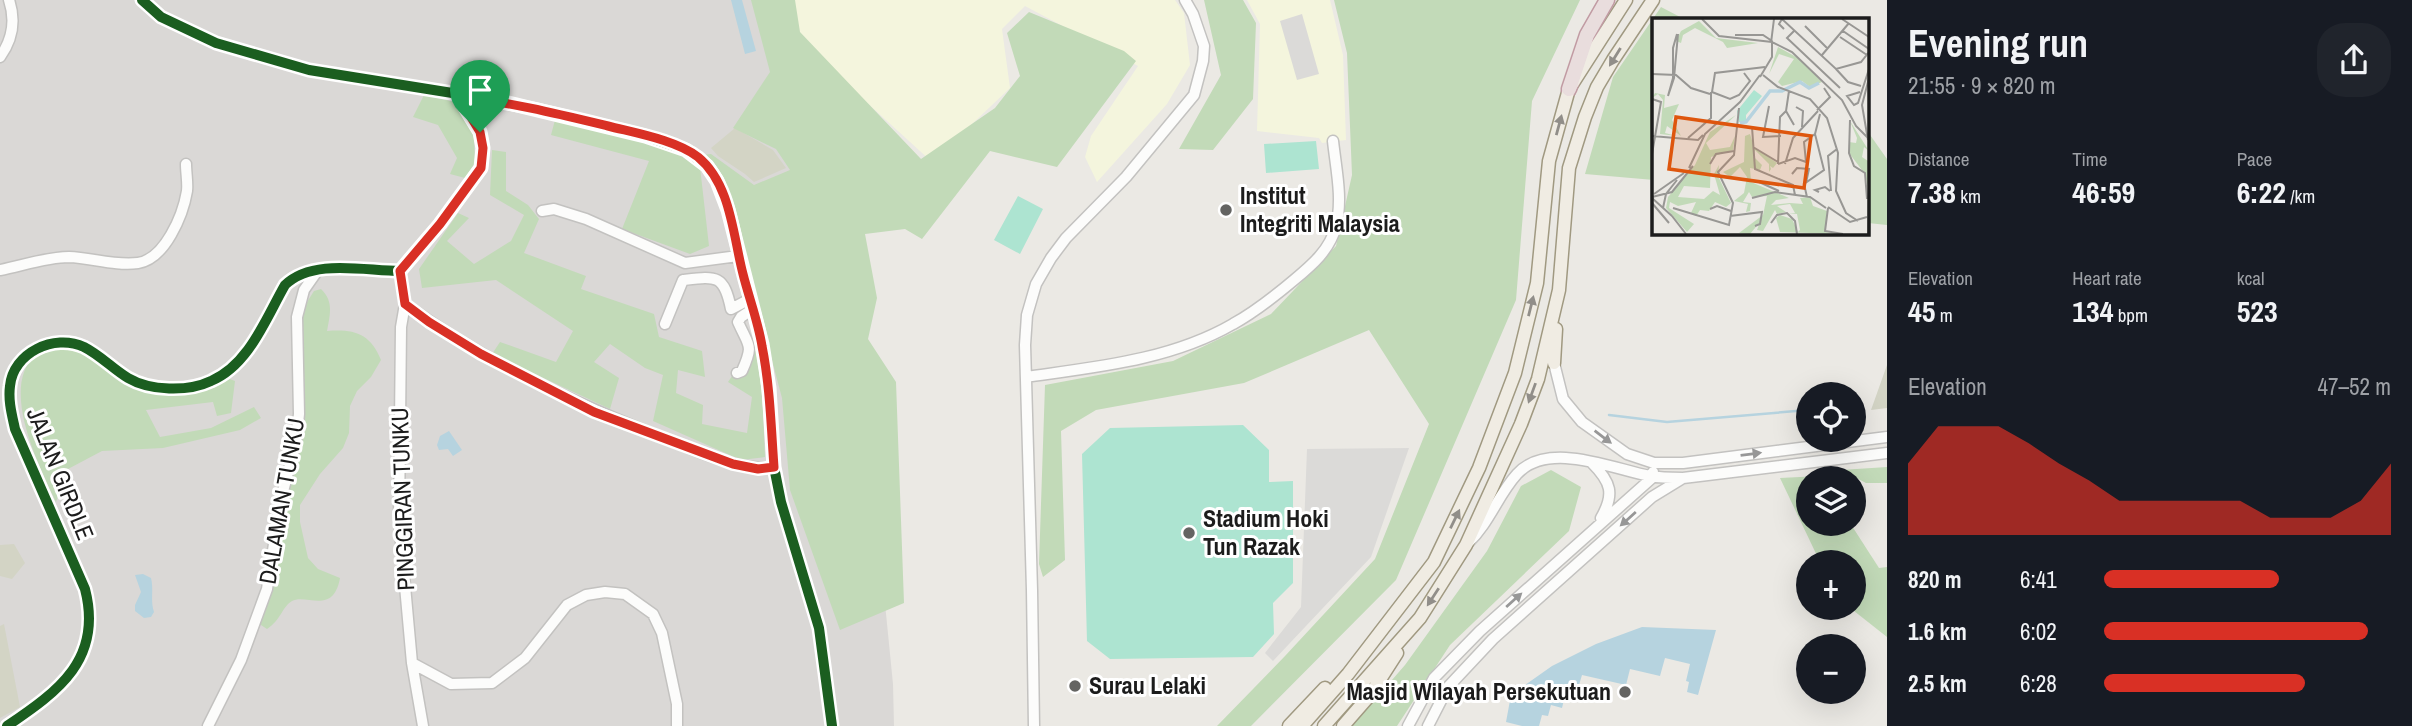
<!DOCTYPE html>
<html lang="en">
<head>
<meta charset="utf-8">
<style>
	:root { --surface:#171b24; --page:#20242c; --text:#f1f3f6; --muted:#9ea1a6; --accent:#d93025 }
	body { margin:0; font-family:"Archivo Narrow",sans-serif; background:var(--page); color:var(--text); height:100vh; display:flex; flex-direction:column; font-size:26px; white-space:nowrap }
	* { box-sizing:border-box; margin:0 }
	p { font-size:23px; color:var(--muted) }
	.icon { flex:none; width:38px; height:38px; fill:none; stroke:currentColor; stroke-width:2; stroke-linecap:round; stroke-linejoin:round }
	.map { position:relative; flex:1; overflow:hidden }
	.drawer { display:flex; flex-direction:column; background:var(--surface); width:525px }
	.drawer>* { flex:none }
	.buttons { position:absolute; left:1796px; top:382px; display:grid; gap:14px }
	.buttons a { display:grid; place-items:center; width:70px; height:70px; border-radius:50%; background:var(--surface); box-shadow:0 7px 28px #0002; font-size:35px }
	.pin { position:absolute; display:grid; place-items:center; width:60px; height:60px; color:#fff; margin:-72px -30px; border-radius:50% 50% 50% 0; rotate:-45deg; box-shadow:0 0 7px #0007 }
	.pin .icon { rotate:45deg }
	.round { display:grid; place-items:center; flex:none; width:74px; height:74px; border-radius:28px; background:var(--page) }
	.head { display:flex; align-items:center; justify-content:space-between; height:119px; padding:0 21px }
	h1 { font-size:38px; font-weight:700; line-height:52px }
	.figures { display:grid; grid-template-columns:repeat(3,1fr); gap:10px; height:119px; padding:7px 21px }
	.figures div { display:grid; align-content:center }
	.figures b { font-size:30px; font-weight:700 }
	.figures small { font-size:19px; font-weight:400 }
	.figures p { font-size:19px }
	.chart { height:196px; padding:14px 21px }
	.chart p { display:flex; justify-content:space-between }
	.chart svg { width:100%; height:126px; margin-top:7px; fill:var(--accent); opacity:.7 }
	ul { padding:0 21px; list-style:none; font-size:23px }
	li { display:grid; grid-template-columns:112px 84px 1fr; align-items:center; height:52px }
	li i { height:18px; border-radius:9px; background:var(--accent) }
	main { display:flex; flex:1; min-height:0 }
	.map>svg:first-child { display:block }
	.residential { fill:#dad8d6 }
	.education { fill:#f4f5dd }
	.construction { fill:#d3d4c5 }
	.forest { fill:#c2dab8 }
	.pitch { fill:#ade4d1 }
	.parking { fill:#dbdad8 }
	.water { fill:#b6d3df }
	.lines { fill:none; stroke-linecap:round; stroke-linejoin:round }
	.stream { stroke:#b6d3df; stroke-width:2.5 }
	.minor-casing { stroke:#c3c2c0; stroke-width:13 }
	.major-casing { stroke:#a09981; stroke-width:15 }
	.highway-casing { stroke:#c19ba3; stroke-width:17 }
	.minor { stroke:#fcfcfb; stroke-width:10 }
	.major { stroke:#f0ece3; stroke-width:12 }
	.highway { stroke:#e9dddd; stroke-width:14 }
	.cycleway-casing { stroke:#fff; stroke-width:15 }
	.cycleway { stroke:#1b5e20; stroke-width:10 }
	.oneway { fill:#918e89 }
	.oneway2 { fill:#979797 }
	.route-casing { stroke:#fff; stroke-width:14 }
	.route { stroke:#d93025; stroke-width:9 }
	.poi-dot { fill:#646462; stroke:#fff; stroke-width:2.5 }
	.labels { text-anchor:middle; stroke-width:6; stroke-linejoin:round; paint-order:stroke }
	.poi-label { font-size:24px; font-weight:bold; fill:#1c1c1c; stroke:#fff; text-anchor:start }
	.street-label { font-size:24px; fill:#1c1c1c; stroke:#fff }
	.inset-river { fill:none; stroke:#b6d3df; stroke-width:3.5 }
	.inset-road { fill:none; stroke:#989794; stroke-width:2 }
	.view { fill:#de560d; fill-opacity:0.15; stroke:#de560d; stroke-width:3.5 }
	.inset-edge { fill:none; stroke:#1c1c1c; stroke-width:3.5 }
</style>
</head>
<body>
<main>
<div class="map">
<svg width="1887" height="726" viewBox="0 0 1887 726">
	<rect width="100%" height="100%" fill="#ebe9e4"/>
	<!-- residential -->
	<path class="residential" d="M0 0H785L846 211 893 684 894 726H0Z"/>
	<!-- education -->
	<path class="education" d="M795 0H1175L1184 13 1190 65 1167 104 1097 182 1085 157 1091 136 1138 66 1025 6 1002 29 1010 88 932 162 796 38Z
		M1247 0H1330L1343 55 1346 140 1322 143 1319 138 1257 131 1260 24Z"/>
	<!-- construction -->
	<path class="construction" d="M735 128 773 150 786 168 754 182 745 174 718 156 711 148Z
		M1887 365V408L1871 410Z
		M14 544 25 563 12 579 0 576V545Z
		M4 624 20 707 0 718V626Z"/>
	<!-- forest -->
	<path class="forest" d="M751 0H795L800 32 921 159 995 108 1020 76 1007 33 1029 12 1124 51 1136 61 1057 167 990 151 922 239 905 229 865 234 877 298 868 339 896 382 904 603 840 630 790 490 782 398 724 180 702 155 711 154 754 185 790 170 776 149 733 128 770 72Z
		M1204 0H1243L1256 23 1253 99 1213 150 1179 149 1221 75Z
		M1334 0H1580L1532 101 1516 300 1396 580 1251 726H1217L1285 656 1375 559 1429 424 1369 330 1244 383 1096 410 1061 431 1065 560 1043 577 1039 564 1045 385 1173 361 1271 314 1336 246 1352 175 1347 53Z
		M1661 7 1684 19H1654V180L1585 174 1613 77Z
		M424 95 455 102 474 136 475 163 465 178 450 174 457 158 438 125 413 117Z
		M555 120 677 151 700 167 709 246 690 254 622 229 649 161 551 135Z
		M1868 132 1887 159V225L1868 223Z
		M492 150 506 152V191L528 205 539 219 524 253 586 276 581 289 654 314 659 337 702 351 705 377 678 370 676 393 703 405 702 424 747 433 752 397 728 382 755 342 761 364 765 457 741 460 653 421 663 375 645 368 610 344 594 362 619 378 610 409 492 354 500 342 556 362 573 331 496 280 422 288 419 269 458 213 469 218 447 241 474 264 511 241 524 215 490 195Z
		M321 289C334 301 330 315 327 331 354 329 370 333 381 360L371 377 357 391 350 406 349 433 343 448 320 474 300 505V522L308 558 318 569 340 578C333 616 306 593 292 601 282 607 281 620 267 629L258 623 275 579 280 552 284 508 303 432 302 310 314 291Z
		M67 347 85 354 140 389 178 394 204 390 227 378 235 381 231 413 217 416 213 402 146 410 160 437 211 428 254 407 261 418 240 430 163 448 102 451 68 469 56 502C38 464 0 388 35 355 43 350 57 349 67 347Z
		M1887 467V483H1866L1841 470Z
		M1551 470 1581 487 1569 531 1450 645 1397 726H1352L1405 665 1487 551 1521 486Z
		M1820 476 1821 478H1808V523H1850L1879 568 1887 567V637L1849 607H1853V562H1820L1780 478Z"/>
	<!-- pitch -->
	<path class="pitch" d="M1316 141 1319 169 1266 173 1264 144Z
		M1018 196 1043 209 1020 254 994 240Z
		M1243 425 1269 450V482L1293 481V583L1273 603 1274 634 1253 657 1110 659 1087 641 1082 454 1110 428Z"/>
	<!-- parking -->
	<path class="parking" d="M1302 14 1319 74 1297 80 1280 21Z
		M1409 448 1371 557 1273 661 1265 653 1301 607 1307 449Z"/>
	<!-- water -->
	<path class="water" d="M731 0H742L756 51 745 54Z
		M449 431 462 450 453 456 448 449 439 450 437 445 440 436Z
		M143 574 151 578C154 590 150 600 154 612L151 617 144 618 135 611V605L141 592 135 575Z
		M1642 627 1716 630 1698 695 1687 692 1689 682 1686 681 1690 664 1665 658 1660 676 1630 669 1626 685 1582 675 1579 685 1568 683 1562 708 1551 705 1548 716 1542 715 1539 726H1522L1506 722 1511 695 1552 666 1596 644Z"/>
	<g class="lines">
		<!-- stream -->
		<path class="stream" d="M1609 415 1667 422 1808 410"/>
		<!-- minor casing -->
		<g class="minor-casing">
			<path id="minor" d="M142 0 161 17 216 43 309 70 496 100 645 136 686 150 707 166 717 181 728 210 762 344 769 388 774 467 781 502 819 628 832 726
				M0 57C13 39 16 21 9 0
				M542 211 554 209 586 219 685 263 738 256
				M0 270C21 266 47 257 69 257 92 258 115 266 138 263 165 259 183 215 187 191 188 183 186 173 186 164
				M400 271 405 304 401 327 399 520 412 663 423 726
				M405 304C486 363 578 405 671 441 704 453 738 471 774 467
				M665 324 683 280C716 276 724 274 731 309L750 299
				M1554 363 1563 399 1582 422 1627 454 1654 463H1683L1887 437
				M737 373 742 371C754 344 749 347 738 322L741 317 753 309
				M1026 377C1096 367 1171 360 1233 324 1255 312 1275 296 1294 280 1312 265 1330 250 1336 226 1343 199 1336 169 1333 141
				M1592 463C1611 482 1615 494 1601 518
				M1468 543C1489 523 1498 495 1517 474 1548 440 1613 469 1650 476 1661 478 1672 478 1683 478L1887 453
				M412 663 451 684 492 683 525 658 567 605 586 595 605 592 625 594 653 614 662 633 677 704V726
				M7 726C59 691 103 659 85 589L15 429C12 415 8 401 10 386 13 353 54 333 84 347 100 355 113 369 128 378 150 391 188 392 211 381 249 365 266 318 285 285 313 258 365 271 400 271L440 224 481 168 483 148 480 132 458 96
				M208 726 241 660 267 589 281 499 296 442 299 414 297 317 304 290 318 270
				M1034 726 1032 590 1025 345 1027 315 1036 284 1051 258 1066 238 1126 177 1194 95 1203 61 1204 46 1193 14 1185 0
				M1408 726 1434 678 1480 631 1653 477V472
				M1428 726 1448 687 1493 639 1652 497 1683 478"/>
		</g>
		<!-- major casing -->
		<g class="major-casing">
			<path id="major" d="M1554 363 1556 329
				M1289 726 1325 688
				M1302 726 1348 674 1434 562 1479 468 1515 373 1537 283 1549 161 1569 89 1626 0
				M1324 726 1420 618 1466 545 1521 424 1538 379 1559 290 1569 168 1585 117 1597 87 1613 60 1653 0
				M1343 726 1370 695 1397 653"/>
		</g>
		<!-- highway casing -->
		<g class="highway-casing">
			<path id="highway" d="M1569 89 1587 35 1607 0"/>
		</g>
		<!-- minor -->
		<use href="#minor" class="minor"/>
		<!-- major -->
		<use href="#major" class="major"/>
		<!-- highway -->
		<use href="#highway" class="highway"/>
		<!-- cycleway casing -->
		<g class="cycleway-casing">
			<path id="cycleway" d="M142 0 161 17 216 43 309 70 496 100 645 136 686 150 707 166 717 181 728 210 762 344 769 388 774 467 781 502 819 628 832 726
				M7 726C59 691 103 659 85 589L15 429C12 415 8 401 10 386 13 353 54 333 84 347 100 355 113 369 128 378 150 391 188 392 211 381 249 365 266 318 285 285 313 258 365 271 400 271L440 224 481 168 483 148 480 132 458 96"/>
		</g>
		<!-- cycleway -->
		<use href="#cycleway" class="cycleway"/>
	</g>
	<!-- one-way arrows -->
	<defs><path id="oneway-solid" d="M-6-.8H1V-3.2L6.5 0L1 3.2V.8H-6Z" transform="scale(1.75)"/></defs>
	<g class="oneway">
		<use href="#oneway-solid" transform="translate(1615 57) rotate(122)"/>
		<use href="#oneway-solid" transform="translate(1559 125) rotate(-75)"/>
		<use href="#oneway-solid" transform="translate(1531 306) rotate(-76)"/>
		<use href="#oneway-solid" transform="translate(1532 393) rotate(110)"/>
		<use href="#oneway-solid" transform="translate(1455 519) rotate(-64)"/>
		<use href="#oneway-solid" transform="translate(1433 597) rotate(123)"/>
	</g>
	<g class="oneway2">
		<use href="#oneway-solid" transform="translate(1603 437) rotate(37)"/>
		<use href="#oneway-solid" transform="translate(1751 454) rotate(-7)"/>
		<use href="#oneway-solid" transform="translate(1628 519) rotate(138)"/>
		<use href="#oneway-solid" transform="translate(1514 600) rotate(-42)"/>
	</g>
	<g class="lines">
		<!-- route casing -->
		<g class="route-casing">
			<path id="route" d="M458 96C509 102 558 114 608 126 635 133 676 140 698 157 731 184 733 236 743 274 749 298 758 321 762 346 770 386 771 426 774 467L758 469 733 464 594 412 481 354 429 322 405 304 400 271 440 224 481 168 483 148 480 132Z"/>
		</g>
		<!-- route -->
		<use href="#route" class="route"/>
	</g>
	<!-- markers -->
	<g class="poi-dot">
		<circle cx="1226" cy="210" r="7"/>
		<circle cx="1189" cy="533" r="7"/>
		<circle cx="1075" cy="686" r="7"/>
		<circle cx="1625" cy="692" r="7"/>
	</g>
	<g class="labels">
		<!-- poi labels -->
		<g class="poi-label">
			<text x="1240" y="204">Institut<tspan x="1240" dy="28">Integriti Malaysia</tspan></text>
			<text x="1203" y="527">Stadium Hoki<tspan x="1203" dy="28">Tun Razak</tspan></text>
			<text x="1089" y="694">Surau Lelaki</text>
			<text x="1611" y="700" text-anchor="end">Masjid Wilayah Persekutuan</text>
		</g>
		<!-- street labels -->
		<g class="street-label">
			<text transform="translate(60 474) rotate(68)" y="8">JALAN GIRDLE</text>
			<text transform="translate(403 499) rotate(-92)" y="8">PINGGIRAN TUNKU</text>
			<text transform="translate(282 501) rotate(-80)" y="8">DALAMAN TUNKU</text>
		</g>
	</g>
	<!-- overview -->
	<g transform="translate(1652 18)">
		<rect width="217" height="217" fill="#ebe9e4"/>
		<path d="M47 3 64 20 106 25 75 30 71 24 43 10 31 17 29 25 24 23 29 13ZM126 29 146 40 170 64 158 69 150 63 130 68 126 64 142 41 127 36 117 56ZM3 75 13 77 12 90 27 86 20 102 29 118 15 108 13 115 25 118 8 116 11 82 6 76 0 80ZM84 97 54 125 58 132 78 129 83 118 81 132 59 139 58 170 32 168 26 179 52 181 61 173 68 177 62 156 67 147 66 158 79 185 74 189 63 184 57 193 48 192 44 198 39 195 44 184 26 188 18 184 17 190 42 206 35 214 14 190 16 179 43 147 58 114ZM198 103 217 133 212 129 210 139 216 143 217 137V173L213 156 197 135V124L204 125 205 120ZM98 116 102 129 125 145 121 150 118 148 119 151 117 154V146L103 132 101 138 110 147 108 152 98 150 99 164 137 180 124 182 119 187 138 185 151 186 148 180 158 179 161 188 175 193 173 214 190 216 128 214 124 200 128 197 140 201 146 214 148 212 145 196 136 195H143L138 186 125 188 134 194 125 196 123 192 111 213 105 212 108 204 98 216 87 215 111 197 115 178 100 179 97 174 91 184 99 185 98 193 94 194 96 186 82 183 92 175 95 159 88 149 78 159 71 154 92 144 93 118Z" fill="#c2dab8"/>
		<path d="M102 72 110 78 94 97V103L87 104 85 93Z" fill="#ade4d1"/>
		<path class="inset-river" d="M88 105 94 104 118 73H130L148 64 157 70 167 65"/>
		<path class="inset-road" d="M50 1 67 18 120 24 140 34 190 82 204 108 217 121M190 1 217 19M153 8 176 31M132 11 127 6 130 1 184 51 209 44 217 34M143 12 135 20 188 70M191 13 217 31M25 16 21 30V60L16 78 22 60 26 16M83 17H111L120 23V39L108 59M188 19 215 37M119 25 122 1M170 37 197 5M184 51 196 64 209 68M92 55 98 63 87 77 78 81 60 74 63 55 113 49M0 56 24 57 39 70 58 76M111 57 126 69 158 81 175 100 186 135 184 173 194 195 206 203M137 73 134 93 142 107M208 74 195 78 202 87 206 85 217 51M0 81 9 84 0 136M117 88 111 119 129 118M144 89 151 93 150 109M165 92 178 79 172 70M198 102 197 135 202 148 213 155 215 181M100 109 103 151 141 167 143 177M0 118 46 122 51 117M36 120 59 100V74M216 122 210 87 217 60M101 129 126 144M58 146 64 136 82 133M126 146 143 140 154 144 152 124 163 116M126 146 128 99 134 93M133 146 141 120 166 93M37 150 53 116 88 84 108 57M140 156 145 150 157 151 154 165M107 164 127 173M179 173 176 138 185 131M167 174 163 172 173 169 178 173M2 176 32 155M0 179 20 174 41 148M155 179 152 166 172 152 163 116 168 96M0 180 20 198M100 180 123 174 158 179 174 190M0 185 17 205M176 189 198 204 215 199M11 190 14 176 25 162M21 190 77 207 81 185 66 154 82 137 87 90M176 190 173 213 191 216M58 191 65 188 79 193M20 198 34 216M78 198 110 194 108 206 103 208M119 205 125 197 135 195 143 203 145 216M216 216 217 177"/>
		<path class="view" d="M24 99 159 118 152 170 17 151Z"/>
		<rect width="217" height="217" class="inset-edge"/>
	</g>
</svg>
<div class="buttons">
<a><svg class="icon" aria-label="locate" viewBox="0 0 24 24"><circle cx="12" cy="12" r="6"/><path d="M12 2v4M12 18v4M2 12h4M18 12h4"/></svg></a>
<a><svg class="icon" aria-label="layers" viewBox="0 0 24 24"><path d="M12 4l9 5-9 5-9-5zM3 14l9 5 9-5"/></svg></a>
<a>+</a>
<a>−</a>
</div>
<div class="pin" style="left:480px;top:132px;background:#1e9e55"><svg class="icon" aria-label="arrive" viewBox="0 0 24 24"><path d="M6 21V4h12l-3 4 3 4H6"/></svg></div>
</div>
<section class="drawer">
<div class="head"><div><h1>Evening run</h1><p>21:55 · 9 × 820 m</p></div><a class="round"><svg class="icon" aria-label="share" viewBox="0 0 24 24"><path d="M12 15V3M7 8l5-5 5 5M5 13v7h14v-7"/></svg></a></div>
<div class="figures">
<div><p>Distance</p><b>7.38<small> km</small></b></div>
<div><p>Time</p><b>46:59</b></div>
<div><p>Pace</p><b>6:22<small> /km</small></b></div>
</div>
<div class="figures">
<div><p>Elevation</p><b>45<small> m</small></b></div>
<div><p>Heart rate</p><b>134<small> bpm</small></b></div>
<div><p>kcal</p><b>523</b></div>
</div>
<div class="chart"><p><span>Elevation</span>47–52 m</p>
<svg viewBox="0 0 160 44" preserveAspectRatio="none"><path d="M0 44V19L10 6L20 6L30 6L40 12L50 19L60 25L70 32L80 32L90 32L100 32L110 32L120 38L130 38L140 38L150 32L160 19V44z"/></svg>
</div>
<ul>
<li><b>820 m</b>6:41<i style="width:61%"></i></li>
<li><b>1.6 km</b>6:02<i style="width:92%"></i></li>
<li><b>2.5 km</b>6:28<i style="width:70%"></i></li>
</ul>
</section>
</main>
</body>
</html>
